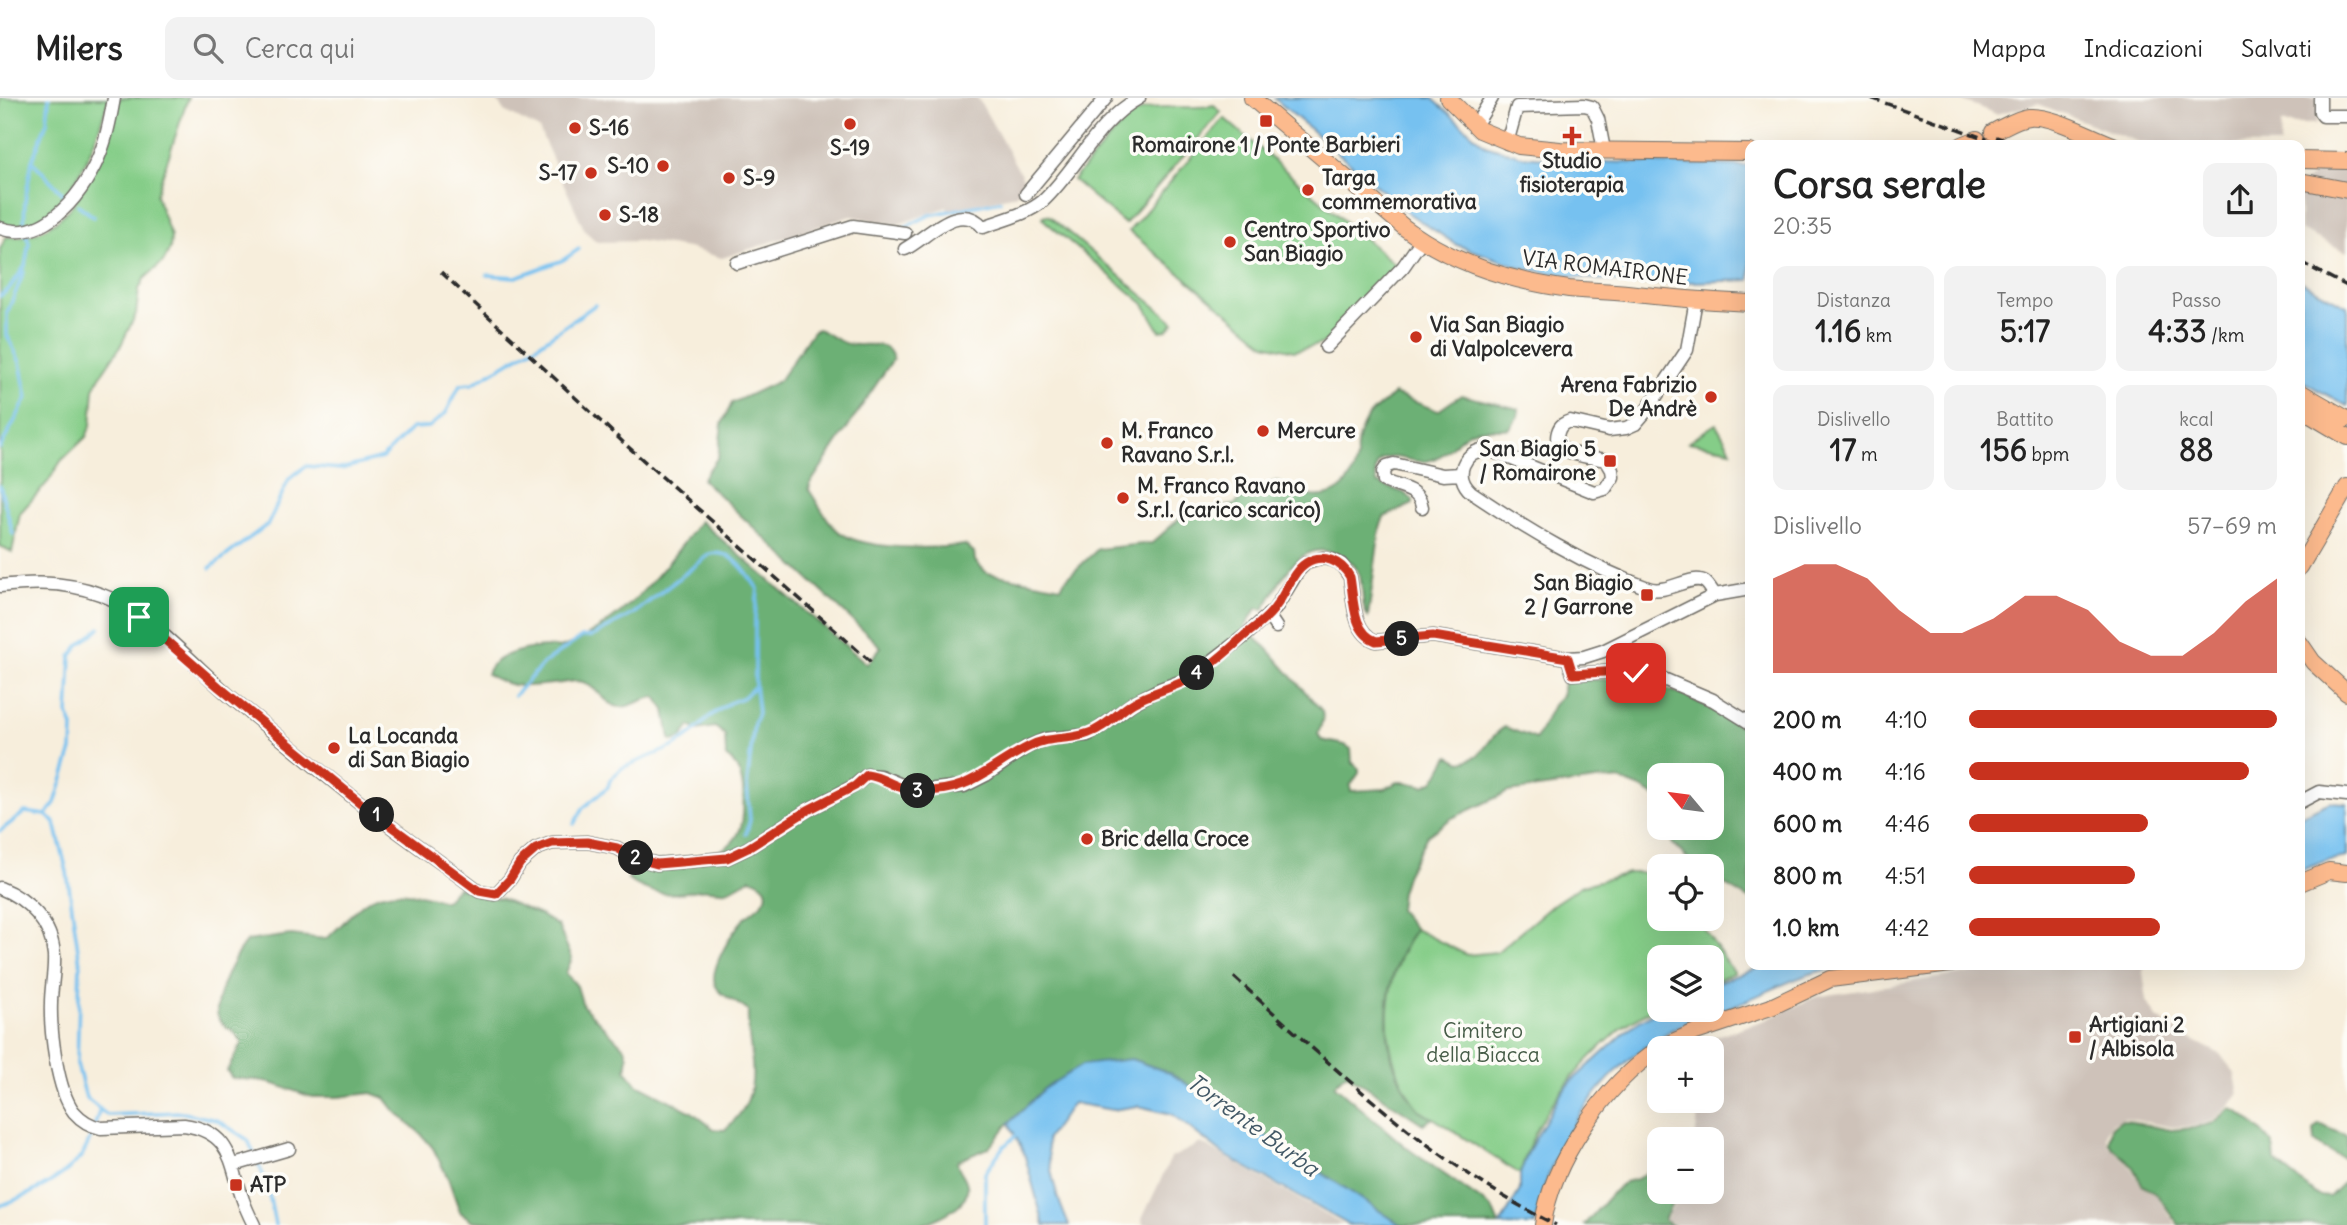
<!DOCTYPE html>
<html lang="it">
<head>
<meta charset="utf-8">
<style>
	:root { --surface:#fff; --page:#f2f2f2; --text:#222; --muted:#767676; --line:#e0e0e0; --accent:#c8321e }
	body { margin:0; font-family:Delius,sans-serif; background:var(--page); color:var(--text); height:100vh; display:flex; flex-direction:column; font-size:26px; white-space:nowrap }
	* { box-sizing:border-box; margin:0 }
	p { font-size:23px; color:var(--muted) }
	.icon { flex:none; width:38px; height:38px; fill:none; stroke:currentColor; stroke-width:2; stroke-linecap:round; stroke-linejoin:round }
	.map { position:relative; flex:1; overflow:hidden }
	.drawer { position:absolute; left:1745px; top:42px; width:560px; height:830px; display:flex; flex-direction:column; background:var(--surface); border-radius:14px; box-shadow:0 7px 28px #0002 }
	.drawer>* { flex:none }
	.needle { width:46px; rotate:299deg }
	.controls { position:absolute; left:1647px; top:665px; display:grid; gap:14px }
	.controls a { display:grid; place-items:center; width:77px; height:77px; border-radius:14px; background:var(--surface); box-shadow:0 7px 28px #0002; font-size:35px }
	.pin { position:absolute; display:grid; place-items:center; width:60px; height:60px; color:#fff; margin:-30px; border-radius:14px; box-shadow:0 4px 10px #0006 }
	.km { position:absolute; width:35px; height:35px; margin:-18px; border-radius:50%; background:#222; color:#fff; font-size:19px; line-height:35px; text-align:center }
	.round { display:grid; place-items:center; flex:none; width:74px; height:74px; border-radius:14px; background:var(--page) }
	.head { display:flex; align-items:center; justify-content:space-between; height:119px; padding:0 28px }
	h1 { font-size:38px; font-weight:800; line-height:52px }
	.stats { display:grid; grid-template-columns:repeat(3,1fr); gap:10px; height:119px; padding:7px 28px }
	.stats div { display:grid; align-content:center; border-radius:14px; background:var(--page); text-align:center }
	.stats b { font-size:30px; font-weight:800 }
	.stats small { font-size:19px; font-weight:400 }
	.stats p { font-size:19px }
	.chart { height:196px; padding:14px 28px }
	.chart p { display:flex; justify-content:space-between }
	.chart svg { width:100%; height:126px; margin-top:7px; fill:var(--accent); opacity:.7 }
	ul { padding:0 28px; list-style:none; font-size:23px }
	li { display:grid; grid-template-columns:112px 84px 1fr; align-items:center; height:52px }
	li i { height:18px; border-radius:9px; background:var(--accent) }
	header { display:flex; align-items:center; gap:42px; box-sizing:border-box; height:98px; padding:0 35px; background:var(--surface); border-bottom:2px solid var(--line) }
	header strong { font-size:33px }
	nav { display:flex; gap:38px; margin-inline-start:auto; font-size:24px }
	.search { width:490px; height:63px; background:var(--page); display:flex; align-items:center; gap:18px; box-sizing:border-box; padding:0 24px; border-radius:14px; color:var(--muted); font-size:26px }
	.map>svg:first-child { display:block }
	.industrial { fill:#cec2b9 }
	.green { fill:#85cd88; stroke:#587c5a; stroke-width:2 }
	.forest { fill:#6cb074; stroke:#4c6e50; stroke-width:2 }
	.water { fill:#76c1f0; stroke:#50768e; stroke-width:2 }
	.lines { fill:none; stroke-linecap:round; stroke-linejoin:round }
	.stream { stroke:#76c1f0; stroke-width:3.5 }
	.minor-casing { stroke:#726f69; stroke-width:15 }
	.major-casing { stroke:#726f69; stroke-width:18 }
	.minor { stroke:#fff; stroke-width:12 }
	.major { stroke:#fcba8d; stroke-width:16 }
	.rail { stroke:#2b2b2b; stroke-width:3.5; stroke-dasharray:10 5; stroke-linecap:butt }
	.route-casing { stroke:#fff; stroke-width:14 }
	.route { stroke:#c8321e; stroke-width:9 }
	.poi-dot { fill:#c8321e; stroke:#fdfcf7; stroke-width:2.5 }
	.labels { text-anchor:middle; stroke-width:7; stroke-linejoin:round; paint-order:stroke }
	.poi-label { font-size:21px; font-weight:bold; fill:#2b2b2b; stroke:#fdfcf7; text-anchor:start }
	.street-label { font-size:21px; fill:#2b2b2b; stroke:#fdfcf7 }
	.park-label { font-size:21px; fill:#465c47; stroke:#fdfcf7 }
	.water-label { font-size:23px; font-style:italic; fill:#425866; stroke:#fdfcf7 }
</style>
</head>
<body>
<header>
<strong>Milers</strong>
<div class="search"><svg class="icon" aria-label="search" viewBox="0 0 24 24"><circle cx="10" cy="10" r="6"/><path d="M15 15l6 6"/></svg>Cerca qui</div>
<nav><a>Mappa</a><a>Indicazioni</a><a>Salvati</a></nav>
</header>
<div class="map">
<svg width="2347" height="1127" viewBox="0 0 2347 1127">
	<rect width="100%" height="100%" fill="#fdfcf7"/>
	<filter id="ink" filterUnits="userSpaceOnUse"><feTurbulence type="fractalNoise" baseFrequency=".0143" numOctaves="2"/><feDisplacementMap in="SourceGraphic" scale="14" xChannelSelector="R" yChannelSelector="G"/><feConvolveMatrix kernelMatrix="1 2 1 2 8 2 1 2 1" color-interpolation-filters="sRGB"/></filter>
	<filter id="wash" filterUnits="userSpaceOnUse"><feTurbulence type="fractalNoise" baseFrequency=".00686" numOctaves="4" result="noise"/><feDisplacementMap in="SourceGraphic" scale="28" xChannelSelector="R" yChannelSelector="G"/><feGaussianBlur stdDeviation="1.57" result="paint"/><feColorMatrix in="noise" values="0 0 0 0 0 0 0 0 0 0 0 0 0 0 0 0 0 1.4 0 .05"/><feComposite in="paint" operator="in"/></filter>
	<g filter="url(#wash)">
		<rect width="100%" height="100%" fill="#f7eedc"/>
		<!-- industrial -->
		<path class="industrial" d="M495 0H978L1028 89 1012 98 948 112 947 109 896 127 851 118 722 160 688 150 641 143 597 144 585 133 539 31 504 13Z
			M1956 0H2317L2316 26H2281L2280 47H2157L2141 45 2038 6 1996 16Z
			M2322 70H2342L2346 75 2347 154 2300 132V87Z
			M2028 866H2145L2143 874 2147 903 2157 920 2183 937 2220 956 2235 976 2239 997 2229 1009 2212 1023 2194 1028 2172 1029 2124 1020 2112 1025 2107 1033 2106 1040 2109 1048 2129 1067 2141 1087 2156 1098 2176 1127H1676L1666 1122 1681 1094H1712V1041H1695L1700 1003H1712V950H1691L1690 947 1765 922 1815 899Z
			M1201 1045 1343 1127H1143L1142 1121 1171 1060Z"/>
		<!-- green -->
		<path class="green" d="M0 0H109C96 41 83 84 49 114 44 118 39 125 32 127 21 129 11 128 0 125Z
			M119 0H188L156 97 171 139 170 151 164 163 144 181 139 191 136 216 120 249 99 280 94 291 91 327 86 339 61 363 48 384 20 415 12 454 0 448V151L6 139C81 142 98 55 119 0Z
			M1214 7 1221 14 1125 126 1073 82 1128 19C1155 1 1184 14 1214 7Z
			M1224 20 1397 168 1325 245 1294 253 1265 246 1129 133Z
			M1045 117 1049 118 1174 224 1167 232 1160 233 1144 206 1045 123 1043 119Z
			M1716 326 1731 352 1688 344 1714 327Z
			M1628 775H1644L1659 782V821H1697L1734 875 1712 884V859H1659V907C1647 915 1633 921 1622 930 1575 970 1536 1016 1520 1076L1433 1020C1418 1016 1411 1003 1405 990 1378 938 1384 880 1415 831L1467 857 1497 854 1555 805 1581 788Z"/>
		<!-- forest -->
		<path class="forest" d="M818 231C828 235 838 244 848 246 864 250 888 239 893 261L810 386 809 392C818 405 826 422 837 432 858 453 936 451 965 447L974 454 975 463 987 475 1061 489 1065 482 1098 451 1152 445 1186 415 1234 407 1256 389 1277 383C1306 406 1345 406 1356 365 1358 360 1356 354 1357 348 1357 341 1362 329 1366 322 1372 312 1385 304 1394 296L1438 313 1461 297 1519 311 1518 318 1510 330C1498 333 1482 328 1472 333 1456 339 1450 358 1427 363 1413 366 1398 355 1383 361 1374 365 1375 377 1377 385L1404 395 1413 402V406L1384 419 1380 430 1368 519C1359 505 1366 486 1357 472 1353 463 1344 460 1336 456 1298 439 1280 486 1263 512L1258 510C1251 516 1250 523 1244 530L1267 550 1322 613 1323 621 1318 636 1321 642 1345 647 1351 651 1352 664 1359 671V675L1350 688 1351 693 1385 691 1398 684H1405L1424 688 1434 683 1449 658 1461 664C1488 659 1485 640 1505 629L1536 641 1553 607 1562 598 1564 583C1590 582 1621 579 1646 585 1684 594 1719 613 1750 635V802L1712 779V768H1695L1672 745 1670 730H1712V677H1659V701L1641 690 1623 683 1604 681 1508 694 1452 720 1427 738 1407 775 1401 794 1399 812 1415 831C1382 879 1377 944 1407 995 1414 1006 1420 1016 1433 1020L1423 1026 1346 975 1334 987 1407 1050 1492 1110 1499 1127H1401L1170 975 1131 961 1045 990 1009 1025 989 1050 957 1063C958 1072 963 1075 966 1083 975 1107 937 1121 921 1127H517L473 1123 460 1114 448 1080 433 1050 421 1036 396 1014 385 1000 372 995 338 999H312L265 983 232 980 227 973 242 945C238 933 225 931 219 921 210 905 235 855 247 843L291 837 325 841C338 832 345 822 357 811 383 785 414 795 445 803L458 789 485 800H500L540 817 558 828 572 860 566 875 577 888 583 908 625 950 628 959 626 972 637 986 692 1014 714 1031 725 1032C734 1023 744 1013 748 1001 759 974 746 941 748 913 739 904 719 898 715 886 709 871 733 833 743 822 749 814 763 808 766 799 770 788 758 783 751 780 744 784 734 791 726 793 717 794 707 790 698 792 668 798 654 798 628 782 645 742 740 783 743 716 744 700 745 678 733 665 731 662 728 660 726 657L725 637 715 629 697 632 690 628 681 640 673 643 670 641 665 612 656 599C642 600 630 610 619 609 606 607 597 589 583 584 577 582 568 584 562 585 533 588 513 593 487 576 494 554 532 549 553 549 560 549 557 551 563 549 624 525 662 474 700 423L867 566 881 549 702 381 718 359 722 326 732 305 779 283 813 233Z
			M2230 1011C2240 1011 2266 1037 2272 1046 2275 1052 2274 1057 2275 1063L2318 1098 2329 1099 2347 1081V1127L2201 1125 2179 1127 2157 1097 2142 1086 2131 1066 2113 1050 2109 1044 2111 1029 2121 1022 2171 1032 2194 1030 2213 1025Z
			M2319 1026 2347 1038V1062L2324 1051 2315 1044 2314 1032Z
			M1659 1059V1094H1678L1664 1122 1672 1127H1584L1615 1092 1625 1084 1637 1081 1645 1076Z"/>
		<!-- water -->
		<path class="water" d="M1274 0H1432L1485 47 1521 58 1607 64 1750 68V182L1635 186 1553 176 1523 170 1457 147 1408 115Z
			M2300 183 2347 208V308L2300 282Z
			M2330 704 2347 705V759L2325 763 2300 773V718Z
			M1771 866H1870C1853 869 1834 870 1817 874 1790 881 1764 896 1738 906 1715 915 1689 922 1668 934 1598 975 1549 1047 1535 1127H1500L1520 1092V1076L1529 1052 1560 997 1572 983 1632 928 1659 911 1712 912V886Z
			M1131 961 1170 975 1401 1127H1349L1223 1056 1172 1016 1138 1008 1112 1012 1073 1005 1047 1041C1049 1072 1056 1099 1069 1127H1044L1024 1055 1009 1025 1045 990 1082 967Z"/>
		<g class="lines">
			<!-- stream -->
			<path class="stream" d="M32 63 66 99
				M1036 70 1042 64
				M78 107 94 119
				M903 130 930 117 1000 103
				M487 177 516 179 563 162 579 151
				M0 198 9 191 25 168 29 145 24 127 25 103 32 63 47 24 49 0
				M0 350 27 300 20 264 7 237V215L24 174
				M0 388 13 436
				M210 470 268 426 289 381 306 368 341 371 382 360 412 330 429 329 446 315 460 287 472 286 538 247 595 207
				M514 598 544 565 582 539 593 538 633 516 710 456C734 451 746 475 758 491L755 518V588L744 599 729 605 709 619 693 635 675 648 622 670 610 682 608 689 583 710 574 726
				M46 717 55 705 72 652 73 629 68 616 71 558 79 547 100 530
				M0 733 25 714 46 717 55 725 67 774 80 866 77 966 86 1000 107 1017 180 1014 217 1022 248 1042 267 1086 275 1127
				M746 736 750 722 747 687 754 626 758 615 755 588
				M0 1108C24 1099 63 1081 79 1061 90 1048 94 1027 100 1011
				M985 1127V1075L1003 1049 1018 1036"/>
		</g>
	</g>
	<g filter="url(#ink)">
		<g class="lines">
			<!-- minor casing -->
			<g class="minor-casing">
				<path id="minor" d="M2320 0V14L2323 18H2347
					M1475 28 1492 0
					M1507 45 1517 9 1584 7 1592 9 1598 21 1604 52
					M1026 96 1106 0
					M0 130C46 147 87 91 101 53 108 36 111 17 114 0
					M905 151C927 140 959 101 983 129 1002 122 1028 116 1043 103 1077 71 1097 23 1139 0
					M737 165 853 128 905 135
					M1696 202 1687 252 1647 312 1635 326 1626 330 1609 332 1570 323C1564 325 1560 327 1558 334 1551 357 1591 359 1606 362L1612 372 1613 379 1605 391 1594 394 1487 351C1463 353 1453 378 1471 394 1526 431 1586 468 1648 490 1667 497 1692 475 1705 484 1709 487 1712 493 1715 497
					M1326 249 1403 169 1421 143
					M1422 409C1419 390 1399 390 1384 383L1383 374 1387 368 1394 366 1443 377 1461 376
					M0 488C41 483 76 484 114 502 153 521 198 571 232 600 277 637 322 675 368 711 404 739 442 765 479 793L496 796 510 781 520 765 536 751 552 745 587 744 617 750 635 760 657 766 727 760 748 750 808 712 854 688 867 677 880 678 916 693 964 688 986 677 1027 649 1046 641 1087 637 1097 632 1133 605 1160 591 1190 580 1246 537 1275 511 1298 473 1306 465 1323 460 1333 462 1341 466 1350 479C1354 501 1352 534 1376 543L1433 538 1568 560 1584 559 1603 553 1715 497 1750 491
					M1268 517 1276 529
					M1568 560 1573 576 1619 573 1654 577 1713 602 1750 625
					M2300 704 2319 694 2347 697
					M0 790C28 801 52 825 54 857 55 873 51 889 51 905 50 932 57 993 74 1014 81 1022 91 1028 101 1030L184 1027C233 1034 230 1066 243 1102 246 1111 250 1119 254 1127
					M234 1067 289 1051"/>
			</g>
			<!-- major casing -->
			<g class="major-casing">
				<path id="major" d="M1252 0 1405 130C1453 166 1510 183 1569 191 1588 193 1608 193 1627 195 1668 200 1709 203 1750 205
					M1448 0 1480 32 1519 48 1560 52 1750 54
					M1993 34C2004 29 2017 20 2029 19 2052 17 2091 39 2113 47
					M1962 47 1977 41
					M2300 62 2347 63
					M2300 83 2347 92
					M2300 294 2347 321
					M2300 311 2347 339
					M2300 469 2347 389
					M2300 545 2313 564 2347 595
					M2300 785 2329 773 2347 775
					M1659 950 1693 935 1771 909 1830 881 1951 866
					M1543 1127C1551 1064 1606 985 1659 951"/>
			</g>
			<!-- minor -->
			<use href="#minor" class="minor"/>
			<!-- major -->
			<use href="#major" class="major"/>
			<!-- rail -->
			<path class="rail" d="M1871 0 2003 47
				M1996 39 2020 47
				M2300 164 2347 188
				M441 174 625 346 872 565
				M1234 879C1335 970 1432 1066 1556 1127"/>
		</g>
	</g>
	<g class="lines" filter="url(#ink)">
		<!-- route casing -->
		<g class="route-casing">
			<path id="route" d="M139 519 219 589 369 712 479 793 496 796 510 781 520 765 536 751 552 745 587 744 617 750 635 760 657 766 727 760 748 750 808 712 855 688 867 677C885 679 899 693 917 693 971 695 986 670 1028 649 1049 637 1069 643 1089 635 1105 630 1118 614 1133 605 1151 594 1173 590 1191 580 1210 569 1229 552 1245 537 1256 529 1269 519 1276 508 1286 495 1292 474 1306 465 1323 454 1342 464 1350 479 1354 501 1352 534 1376 543L1433 538 1568 560 1573 576 1619 573 1636 575"/>
		</g>
		<!-- route -->
		<use href="#route" class="route"/>
	</g>
	<!-- markers -->
	<g class="poi-dot">
		<rect x="1259" y="16" width="14" height="14" rx="3.5"/>
		<circle cx="850" cy="26" r="7"/>
		<circle cx="575" cy="30" r="7"/>
		<path d="M1568.5 27.5h7v7h7v7h-7v7h-7v-7h-7v-7h7z"/>
		<circle cx="663" cy="68" r="7"/>
		<circle cx="591" cy="75" r="7"/>
		<circle cx="729" cy="80" r="7"/>
		<circle cx="1308" cy="92" r="7"/>
		<circle cx="605" cy="117" r="7"/>
		<circle cx="1230" cy="144" r="7"/>
		<circle cx="1416" cy="239" r="7"/>
		<circle cx="1711" cy="299" r="7"/>
		<circle cx="1263" cy="333" r="7"/>
		<circle cx="1107" cy="345" r="7"/>
		<rect x="1603" y="356" width="14" height="14" rx="3.5"/>
		<circle cx="1123" cy="400" r="7"/>
		<rect x="1640" y="490" width="14" height="14" rx="3.5"/>
		<circle cx="334" cy="650" r="7"/>
		<circle cx="1087" cy="741" r="7"/>
		<rect x="2068" y="932" width="14" height="14" rx="3.5"/>
		<rect x="229" y="1080" width="14" height="14" rx="3.5"/>
	</g>
	<g class="labels">
		<!-- poi labels -->
		<g class="poi-label">
			<text x="589" y="37">S-16</text>
			<text x="1266" y="54" text-anchor="middle">Romairone 1 / Ponte Barbieri</text>
			<text x="850" y="57" text-anchor="middle">S-19</text>
			<text x="1572" y="70" text-anchor="middle">Studio<tspan x="1572" dy="24">fisioterapia</tspan></text>
			<text x="649" y="75" text-anchor="end">S-10</text>
			<text x="577" y="82" text-anchor="end">S-17</text>
			<text x="743" y="87">S-9</text>
			<text x="1322" y="87">Targa<tspan x="1322" dy="24">commemorativa</tspan></text>
			<text x="619" y="124">S-18</text>
			<text x="1244" y="139">Centro Sportivo<tspan x="1244" dy="24">San Biagio</tspan></text>
			<text x="1430" y="234">Via San Biagio<tspan x="1430" dy="24">di Valpolcevera</tspan></text>
			<text x="1697" y="294" text-anchor="end">Arena Fabrizio<tspan x="1697" dy="24">De Andrè</tspan></text>
			<text x="1121" y="340">M. Franco<tspan x="1121" dy="24">Ravano S.r.l.</tspan></text>
			<text x="1277" y="340">Mercure</text>
			<text x="1596" y="358" text-anchor="end">San Biagio 5<tspan x="1596" dy="24">/ Romairone</tspan></text>
			<text x="1137" y="395">M. Franco Ravano<tspan x="1137" dy="24">S.r.l. (carico scarico)</tspan></text>
			<text x="1633" y="492" text-anchor="end">San Biagio<tspan x="1633" dy="24">2 / Garrone</tspan></text>
			<text x="348" y="645">La Locanda<tspan x="348" dy="24">di San Biagio</tspan></text>
			<text x="1101" y="748">Bric della Croce</text>
			<text x="2089" y="934">Artigiani 2<tspan x="2089" dy="24">/ Albisola</tspan></text>
			<text x="250" y="1094">ATP</text>
		</g>
		<!-- street labels -->
		<g class="street-label">
			<text transform="translate(1605 170) rotate(7)" y="7">VIA ROMAIRONE</text>
		</g>
		<!-- park labels -->
		<g class="park-label">
			<text x="1483" y="940">Cimitero<tspan x="1483" dy="24">della Biacca</tspan></text>
		</g>
		<!-- water labels -->
		<g class="water-label">
			<text transform="translate(1253 1027) rotate(36)" y="8">Torrente Burba</text>
		</g>
	</g>
</svg>
<div class="controls">
<a><svg class="needle" viewBox="-14 -14 28 28"><path d="M0-13l5 13h-10z" fill="#e53935"/><path d="M0 13l5-13h-10z" fill="#767676"/></svg></a>
<a><svg class="icon" aria-label="locate" viewBox="0 0 24 24"><circle cx="12" cy="12" r="6"/><path d="M12 2v4M12 18v4M2 12h4M18 12h4"/></svg></a>
<a><svg class="icon" aria-label="layers" viewBox="0 0 24 24"><path d="M12 4l9 5-9 5-9-5zM3 14l9 5 9-5"/></svg></a>
<a>+</a>
<a>−</a>
</div>
<div class="pin" style="left:139px;top:519px;background:#1e9e55"><svg class="icon" aria-label="arrive" viewBox="0 0 24 24"><path d="M6 21V4h12l-3 4 3 4H6"/></svg></div>
<div class="pin" style="left:1636px;top:575px;background:#d93025"><svg class="icon" aria-label="check" viewBox="0 0 24 24"><path d="M5 12l5 5 9-10"/></svg></div>
<b class="km" style="left:377px;top:717px">1</b>
<b class="km" style="left:636px;top:760px">2</b>
<b class="km" style="left:918px;top:693px">3</b>
<b class="km" style="left:1197px;top:575px">4</b>
<b class="km" style="left:1402px;top:541px">5</b>
<section class="drawer">
<div class="head"><div><h1>Corsa serale</h1><p>20:35</p></div><a class="round"><svg class="icon" aria-label="share" viewBox="0 0 24 24"><path d="M12 15V3M7 8l5-5 5 5M5 13v7h14v-7"/></svg></a></div>
<div class="stats">
<div><p>Distanza</p><b>1.16<small> km</small></b></div>
<div><p>Tempo</p><b>5:17</b></div>
<div><p>Passo</p><b>4:33<small> /km</small></b></div>
</div>
<div class="stats">
<div><p>Dislivello</p><b>17<small> m</small></b></div>
<div><p>Battito</p><b>156<small> bpm</small></b></div>
<div><p>kcal</p><b>88</b></div>
</div>
<div class="chart"><p><span>Dislivello</span>57–69 m</p>
<svg viewBox="0 0 160 44" preserveAspectRatio="none"><path d="M0 44V11L10 6L20 6L30 11L40 22L50 30L60 30L70 25L80 17L90 17L100 22L110 33L120 38L130 38L140 30L150 19L160 11V44z"/></svg>
</div>
<ul>
<li><b>200 m</b>4:10<i style="width:100%"></i></li>
<li><b>400 m</b>4:16<i style="width:91%"></i></li>
<li><b>600 m</b>4:46<i style="width:58%"></i></li>
<li><b>800 m</b>4:51<i style="width:54%"></i></li>
<li><b>1.0 km</b>4:42<i style="width:62%"></i></li>
</ul>
</section>
</div>
</body>
</html>
